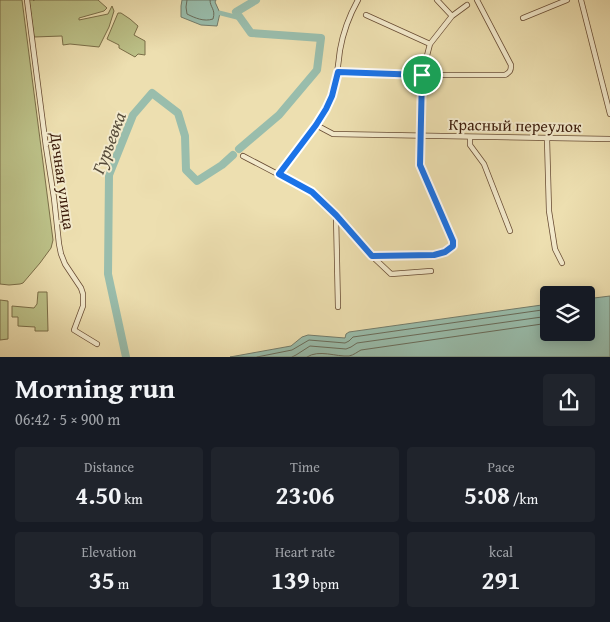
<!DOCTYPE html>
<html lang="en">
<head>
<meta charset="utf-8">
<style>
	:root { --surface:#171b24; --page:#20242c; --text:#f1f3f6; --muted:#9ea1a6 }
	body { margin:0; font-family:"Gentium Book Plus",serif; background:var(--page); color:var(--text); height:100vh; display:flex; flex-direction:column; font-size:19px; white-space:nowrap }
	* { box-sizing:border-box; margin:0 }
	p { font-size:16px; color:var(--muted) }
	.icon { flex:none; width:28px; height:28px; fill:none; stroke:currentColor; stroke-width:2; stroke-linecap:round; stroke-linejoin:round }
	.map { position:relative; height:357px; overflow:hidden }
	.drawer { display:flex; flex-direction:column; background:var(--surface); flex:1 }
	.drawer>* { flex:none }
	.controls { position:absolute; left:540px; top:286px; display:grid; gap:10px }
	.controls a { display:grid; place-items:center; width:55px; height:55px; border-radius:5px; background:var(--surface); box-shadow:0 2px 12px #0003; font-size:25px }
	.pin { position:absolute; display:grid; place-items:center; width:42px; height:42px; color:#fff; margin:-21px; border:2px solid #fff; border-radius:50%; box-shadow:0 1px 5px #0007 }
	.round { display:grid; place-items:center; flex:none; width:52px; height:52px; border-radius:5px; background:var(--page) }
	.headline { display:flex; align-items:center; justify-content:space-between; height:85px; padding:0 15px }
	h1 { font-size:28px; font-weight:700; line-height:38px }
	.stats { display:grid; grid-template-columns:repeat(3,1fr); gap:8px; height:85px; padding:5px 15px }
	.stats div { display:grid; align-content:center; border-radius:5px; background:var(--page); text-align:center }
	.stats b { font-size:25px; font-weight:700 }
	.stats small { font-size:14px; font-weight:400 }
	.stats p { font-size:14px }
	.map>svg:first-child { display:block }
	.green { fill:#bcc188; stroke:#7b6e48 }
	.water { fill:#99bdac; stroke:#737c6b }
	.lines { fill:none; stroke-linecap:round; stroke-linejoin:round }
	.shore { stroke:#6a6c5a; stroke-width:1 }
	.canal { stroke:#99bdac; stroke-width:4.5 }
	.river { stroke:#99bdac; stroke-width:8 }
	.minor-casing { stroke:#674b33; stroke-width:6 }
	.minor { stroke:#f3eacc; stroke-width:4.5 }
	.route-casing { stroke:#fff; stroke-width:10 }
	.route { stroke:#1a73e8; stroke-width:6 }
	.labels { text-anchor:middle; stroke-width:4; stroke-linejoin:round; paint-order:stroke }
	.street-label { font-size:16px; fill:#3a1a09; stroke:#f3eacc }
	.water-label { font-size:18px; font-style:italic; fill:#564b3a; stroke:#f3eacc }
</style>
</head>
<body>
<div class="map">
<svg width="610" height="357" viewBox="0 0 610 357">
	<rect width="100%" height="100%" fill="#eddfb0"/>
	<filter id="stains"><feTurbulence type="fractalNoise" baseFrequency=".004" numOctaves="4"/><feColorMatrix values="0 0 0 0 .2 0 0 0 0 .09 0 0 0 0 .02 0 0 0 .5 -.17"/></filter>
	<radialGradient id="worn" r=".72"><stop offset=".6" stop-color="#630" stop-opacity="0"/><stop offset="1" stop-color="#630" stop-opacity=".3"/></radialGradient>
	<!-- green -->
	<path class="green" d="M0 0H22L53 240 51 248 40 263 23 283 20 284 9 285 0 284Z
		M29 0H33L34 1V0H98L107 8 104 11 79 18V20L108 14 112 6 114 11 109 27 99 47 70 44 63 45 62 36 34 37Z
		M118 13H121L130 19 138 26 134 35 145 41V55L138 54 135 57 119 48V45L107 39Z
		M38 292H47L48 331H35V327L18 326V317H12V306L34 308 37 304Z
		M0 300 8 301V339L0 340Z"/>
	<!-- water -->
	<path class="water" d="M182 0H216L215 2 220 13 217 26 201 25 181 17V6Z
		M610 296V357H230L291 346 302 337 308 335 345 338 346 334 349 332 549 304V332H586V299Z"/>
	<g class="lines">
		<!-- shore -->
		<path class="shore" d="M187 0 186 7 187 14C195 18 204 22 213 19 216 9 210 8 210 0
			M257 357 292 350 309 340 345 343 349 341 353 337 549 309
			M292 357 296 355 310 346 346 349 351 347 357 343 549 316
			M307 357C319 349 336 357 349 356 354 355 357 352 361 350L549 323"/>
		<!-- canal -->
		<path class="canal" d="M220 13 240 18"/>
		<!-- river -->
		<path class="river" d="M239 149 279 115 317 70 321 38 251 33 236 12 256 0
			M126 357 108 274 109 175 133 115 152 93 178 113 185 136 186 170 197 181 222 165 233 155"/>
		<!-- minor casing -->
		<g class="minor-casing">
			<path id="minor" d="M27 0 46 147 54 198 59 244 61 254 65 264 81 288 83 294V306L74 330 97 344
				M437 0 452 16
				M581 0 610 114
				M366 15 430 44
				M523 18 567 0
				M338 72 422 75H505C510 72 511 71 511 65L477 0
				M316 125 333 134 610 139
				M470 137V145L484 164 510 231
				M547 139 549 211 555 249 562 263
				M243 156 312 192 336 215 372 256 391 274 431 271
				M279 174C295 153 325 120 332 96 337 81 338 65 340 50 343 33 349 16 358 0
				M336 215 338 307
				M372 256 434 255 445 252 453 246V241L420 165V137L422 75 430 44 452 16 467 5"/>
		</g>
		<!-- minor -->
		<use href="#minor" class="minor"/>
	</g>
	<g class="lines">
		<!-- route casing -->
		<g class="route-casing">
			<path id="route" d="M338 72 422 75 420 165 453 241V246L445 252 434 255 372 256 336 215 312 192 279 174 316 125 326 109 332 96Z"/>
		</g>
		<!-- route -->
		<use href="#route" class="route"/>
	</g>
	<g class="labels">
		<!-- street labels -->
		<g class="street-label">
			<text transform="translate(515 125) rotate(1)" y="6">Красный переулок</text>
			<text transform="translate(63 181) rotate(82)" y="6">Дачная улица</text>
		</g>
		<!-- water labels -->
		<g class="water-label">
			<text transform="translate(109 143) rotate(-69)" y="6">Гурьевка</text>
		</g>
	</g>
	<rect width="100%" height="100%" filter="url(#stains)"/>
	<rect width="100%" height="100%" fill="url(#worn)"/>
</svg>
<div class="controls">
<a><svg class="icon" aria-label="layers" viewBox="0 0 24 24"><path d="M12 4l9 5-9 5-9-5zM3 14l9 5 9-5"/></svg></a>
</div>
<div class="pin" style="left:422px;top:75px;background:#1e9e55"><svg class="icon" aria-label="arrive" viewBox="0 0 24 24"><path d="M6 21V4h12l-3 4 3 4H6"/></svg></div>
</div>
<section class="drawer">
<div class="headline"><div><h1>Morning run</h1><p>06:42 · 5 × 900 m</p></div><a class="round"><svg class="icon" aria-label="share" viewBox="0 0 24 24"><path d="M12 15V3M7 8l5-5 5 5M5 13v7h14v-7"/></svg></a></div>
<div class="stats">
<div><p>Distance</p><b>4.50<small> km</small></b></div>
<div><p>Time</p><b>23:06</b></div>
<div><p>Pace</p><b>5:08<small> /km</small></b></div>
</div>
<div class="stats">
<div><p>Elevation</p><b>35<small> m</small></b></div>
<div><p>Heart rate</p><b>139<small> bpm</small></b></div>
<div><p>kcal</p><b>291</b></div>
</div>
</section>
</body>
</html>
